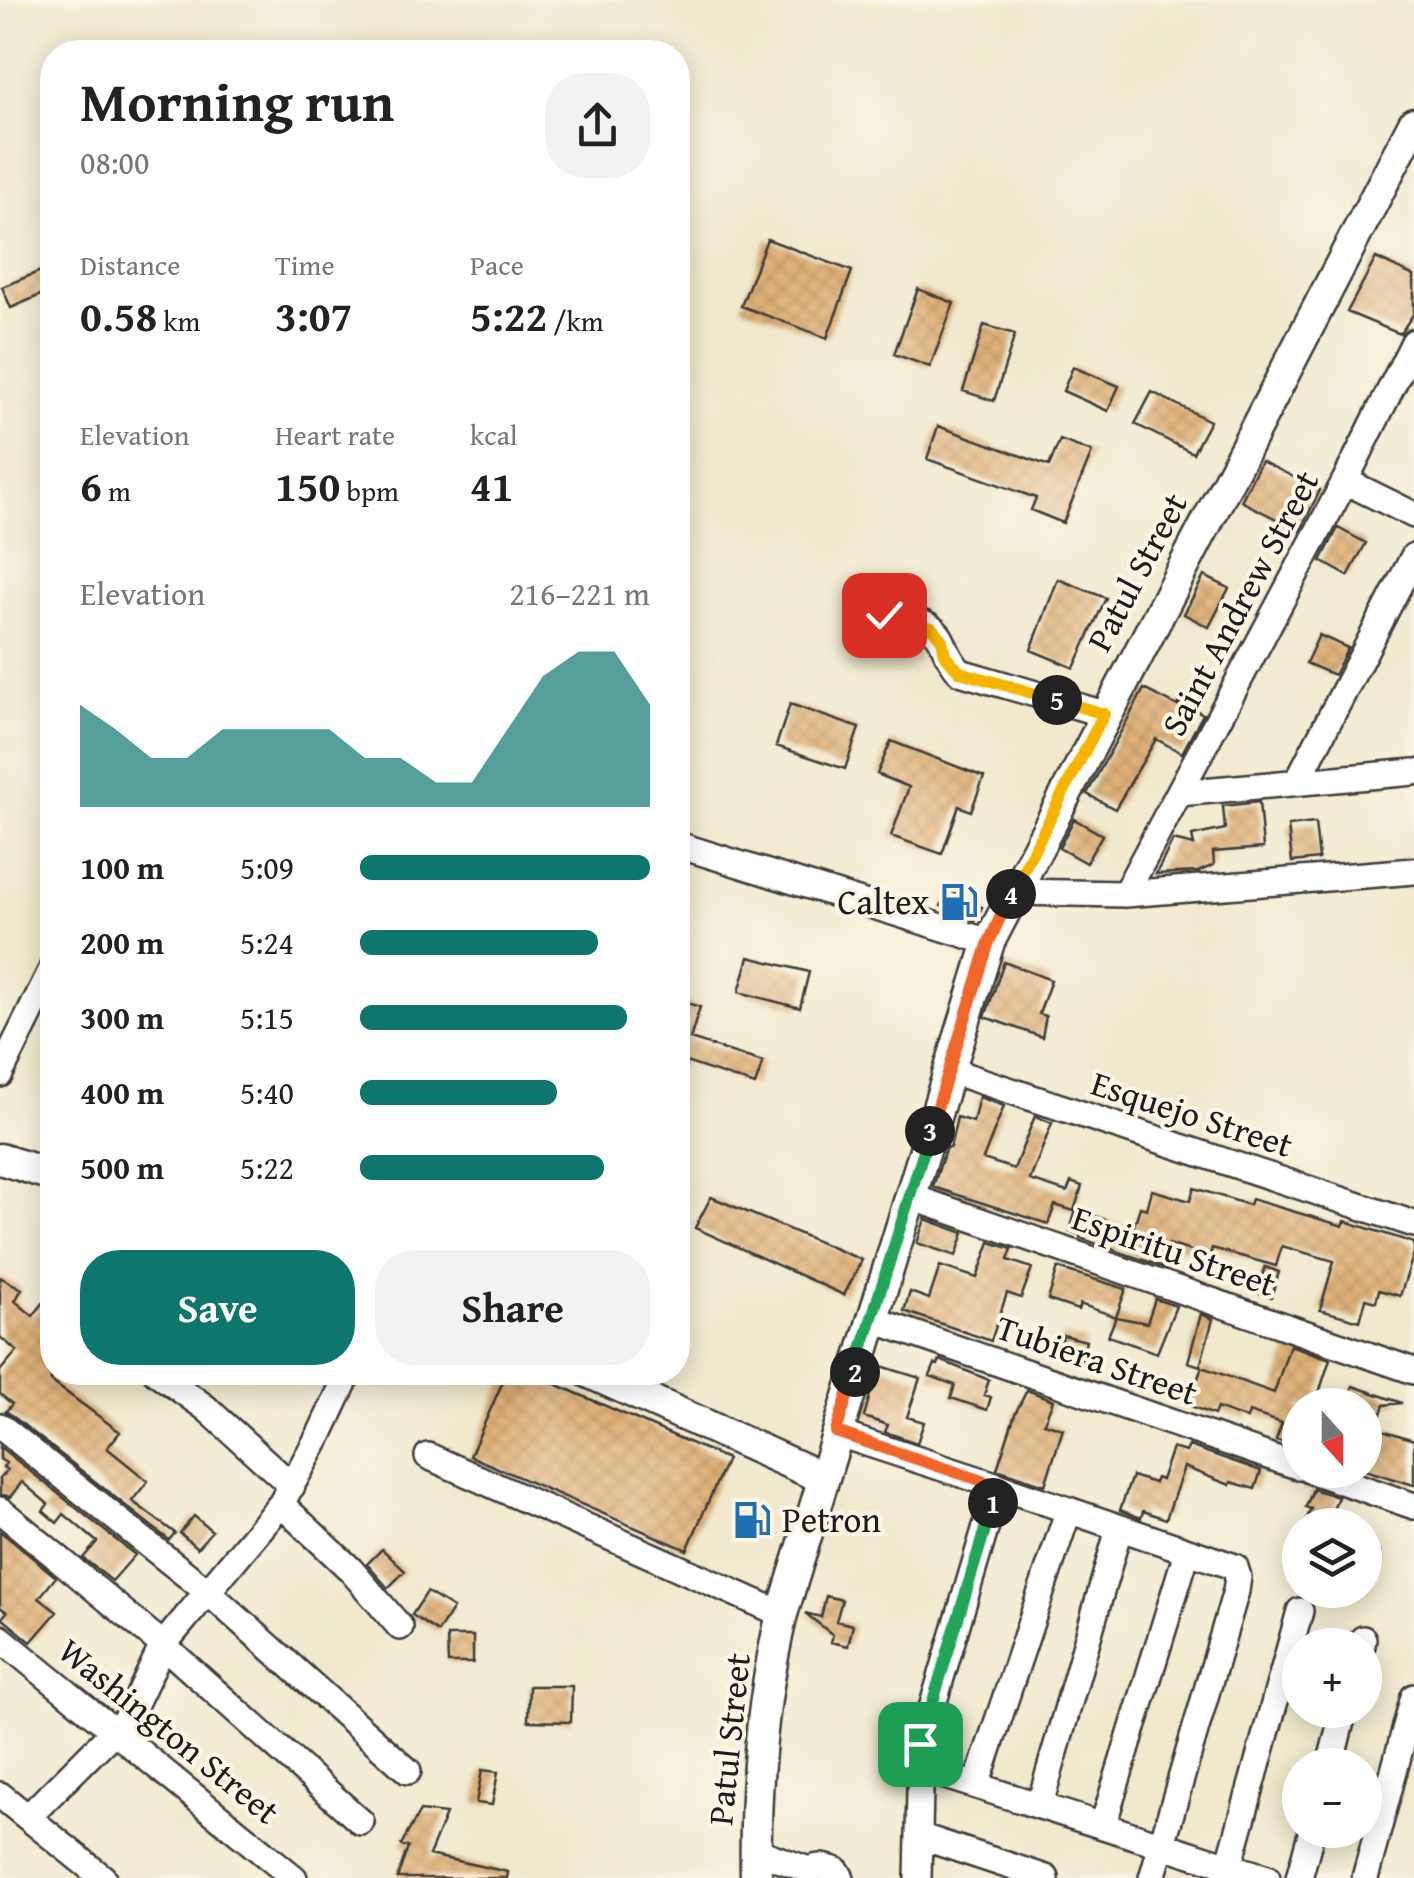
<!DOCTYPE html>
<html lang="en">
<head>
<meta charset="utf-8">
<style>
	:root { --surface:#fff; --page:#f2f2f2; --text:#222; --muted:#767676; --accent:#0f766e }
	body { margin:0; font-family:"Gentium Book Plus",serif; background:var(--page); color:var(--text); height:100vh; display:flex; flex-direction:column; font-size:38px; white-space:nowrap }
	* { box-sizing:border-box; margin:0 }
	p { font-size:32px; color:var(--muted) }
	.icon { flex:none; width:55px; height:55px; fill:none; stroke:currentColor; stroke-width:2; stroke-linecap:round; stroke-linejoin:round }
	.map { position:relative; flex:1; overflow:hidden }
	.sheet { position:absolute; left:40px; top:40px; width:650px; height:1345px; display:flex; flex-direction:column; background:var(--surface); border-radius:40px; box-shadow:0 5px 25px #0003 }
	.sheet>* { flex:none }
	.needle { width:65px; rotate:159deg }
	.tools { position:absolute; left:1282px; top:1388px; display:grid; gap:20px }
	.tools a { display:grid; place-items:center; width:100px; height:100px; border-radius:50%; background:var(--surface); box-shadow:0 5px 25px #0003; font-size:50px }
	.pin { position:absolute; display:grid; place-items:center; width:85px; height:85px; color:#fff; margin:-42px; border-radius:20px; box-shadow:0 5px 15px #0006 }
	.km { position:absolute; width:50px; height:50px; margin:-25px; border-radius:50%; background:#222; color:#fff; font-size:28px; line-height:50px; text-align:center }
	.round { display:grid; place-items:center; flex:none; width:105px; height:105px; border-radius:40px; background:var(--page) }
	.headline { display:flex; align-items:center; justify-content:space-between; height:170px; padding:0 40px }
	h1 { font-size:55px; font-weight:800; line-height:75px }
	.metrics { display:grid; grid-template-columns:repeat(3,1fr); gap:15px; height:170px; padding:10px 40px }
	.metrics div { display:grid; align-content:center }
	.metrics b { font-size:42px; font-weight:800 }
	.metrics small { font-size:28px; font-weight:400 }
	.metrics p { font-size:28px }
	.chart { height:280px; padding:20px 40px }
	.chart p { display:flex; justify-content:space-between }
	.chart svg { width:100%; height:180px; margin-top:10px; fill:var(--accent); opacity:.7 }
	.action { display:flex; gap:20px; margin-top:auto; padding:20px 40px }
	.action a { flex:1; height:115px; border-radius:40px; background:var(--accent); color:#fff; font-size:40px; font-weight:800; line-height:115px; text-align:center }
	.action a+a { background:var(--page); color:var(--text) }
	ul { padding:0 40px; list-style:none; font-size:32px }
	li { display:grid; grid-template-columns:160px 120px 1fr; align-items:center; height:75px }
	li i { height:25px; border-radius:12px; background:var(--accent) }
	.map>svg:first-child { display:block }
	.building { fill:url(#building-cross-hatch) }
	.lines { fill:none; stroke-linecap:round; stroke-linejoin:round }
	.minor-casing { stroke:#3c3b37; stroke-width:30 }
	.major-casing { stroke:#3c3b37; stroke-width:35 }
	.minor { stroke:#fff; stroke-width:25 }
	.major { stroke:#fff; stroke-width:30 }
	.split-1-casing { stroke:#fff; stroke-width:20 }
	.split-2-casing { stroke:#fff; stroke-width:20 }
	.split-3-casing { stroke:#fff; stroke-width:20 }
	.split-4-casing { stroke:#fff; stroke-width:20 }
	.split-5-casing { stroke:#fff; stroke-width:20 }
	.split-6-casing { stroke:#fff; stroke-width:20 }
	.split-1 { stroke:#22a559; stroke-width:12 }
	.split-2 { stroke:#f0652b; stroke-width:12 }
	.split-3 { stroke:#22a559; stroke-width:12 }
	.split-4 { stroke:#f0652b; stroke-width:12 }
	.split-5 { stroke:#f5b400; stroke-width:12 }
	.split-6 { stroke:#f5b400; stroke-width:12 }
	.labels { text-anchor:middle; stroke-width:8; stroke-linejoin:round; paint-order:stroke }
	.street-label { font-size:35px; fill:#1c1c1c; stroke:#fcf5e5 }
	.poi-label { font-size:35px; fill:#1c1c1c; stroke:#fcf5e5; text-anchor:end }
</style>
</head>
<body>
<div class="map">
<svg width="1414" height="1878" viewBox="0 0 1414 1878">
	<defs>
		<pattern id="building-cross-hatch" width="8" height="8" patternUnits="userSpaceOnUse" patternTransform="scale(2.5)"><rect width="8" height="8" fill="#dfb178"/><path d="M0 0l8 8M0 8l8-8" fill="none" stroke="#bf9867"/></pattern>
	</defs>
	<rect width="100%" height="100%" fill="#fcf5e5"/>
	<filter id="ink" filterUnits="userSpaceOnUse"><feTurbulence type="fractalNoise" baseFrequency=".01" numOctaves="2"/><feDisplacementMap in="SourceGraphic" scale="20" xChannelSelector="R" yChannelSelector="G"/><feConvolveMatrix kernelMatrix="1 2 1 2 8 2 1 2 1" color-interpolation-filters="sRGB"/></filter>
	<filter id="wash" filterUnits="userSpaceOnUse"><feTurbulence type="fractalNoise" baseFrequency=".0048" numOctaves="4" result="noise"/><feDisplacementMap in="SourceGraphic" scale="40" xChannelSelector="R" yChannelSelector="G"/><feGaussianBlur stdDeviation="2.25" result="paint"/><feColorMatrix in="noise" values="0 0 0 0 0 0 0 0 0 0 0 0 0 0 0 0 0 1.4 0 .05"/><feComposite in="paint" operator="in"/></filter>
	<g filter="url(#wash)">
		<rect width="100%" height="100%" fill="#f0e9cd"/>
		<g id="blocks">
			<!-- building -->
			<path class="building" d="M767 239 852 271 827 338 741 306Z
				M1376 258 1414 276V313L1400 334 1347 312Z
				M48 268 52 290 11 308 2 287Z
				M918 289 954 303 930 367 894 354Z
				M984 325 1015 334 994 401 963 391Z
				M1073 367 1119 386 1108 411 1063 391Z
				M1152 392 1210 421 1193 453 1135 424Z
				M938 426 1049 466 1060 440 1092 452 1063 523 1031 510 1036 498 927 459Z
				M1261 461 1320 490 1300 531 1241 501Z
				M1338 528 1366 543 1348 576 1321 561Z
				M1204 576 1229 588 1209 627 1184 614Z
				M1058 579 1106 598 1074 668 1031 650Z
				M1319 635 1348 648 1334 675 1306 663Z
				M1144 689 1178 706 1180 702 1203 714 1182 753 1156 739 1115 809 1087 794Z
				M790 704 859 728 845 769 776 746Z
				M891 741 984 777 971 811 959 806 942 854 891 836 909 787 877 774Z
				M1259 802 1263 848 1213 852 1214 865 1198 872 1156 874 1173 840 1194 845 1192 836 1225 829 1223 806Z
				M1074 819 1102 835 1086 863 1059 848Z
				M1315 823 1319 859 1292 862 1288 826Z
				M949 890 982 907 975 921 941 906Z
				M749 957 809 972 800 1008 739 992Z
				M1004 962 1051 980 1039 1014 1046 1016 1042 1037 985 1017Z
				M678 1000 700 1007 690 1039 763 1062 755 1085 683 1061 681 1070 678 1069Z
				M979 1097 1004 1106 983 1159 1014 1169 1035 1116 1052 1123 1030 1180 1067 1192 1071 1182 1082 1186 1074 1211 1055 1205 1048 1224 933 1187 946 1147 950 1148 957 1117 973 1122Z
				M1194 1188 1249 1205 1251 1199 1343 1226 1345 1221 1414 1243V1253L1400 1296 1379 1290 1376 1302 1366 1299 1360 1321 1320 1310 1334 1261 1282 1246 1276 1266 1212 1248 1209 1257 1169 1244 1163 1267 1080 1238 1081 1235 1070 1231 1076 1210 1133 1229 1140 1207 1147 1209 1152 1190 1190 1201Z
				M711 1197 862 1260 844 1295 695 1228Z
				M925 1219 964 1233 956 1256 917 1243Z
				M990 1242 1012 1249 1008 1260 1032 1268 1021 1298 1007 1293 991 1341 904 1311 910 1292 929 1299 940 1266 977 1278Z
				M1265 1267 1279 1272 1271 1297 1256 1292Z
				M1058 1268 1126 1289 1116 1317 1080 1304 1078 1310 1048 1300Z
				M0 1277 22 1289 15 1301 33 1316 52 1292 51 1381 120 1432 107 1448 148 1481 132 1501 175 1533 169 1540 6 1411 12 1404 0 1394V1371L17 1351 0 1337Z
				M1155 1299 1176 1306 1157 1353 1108 1336 1116 1317 1147 1323Z
				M1201 1314 1213 1319 1200 1366 1188 1362Z
				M1063 1335 1086 1341 1082 1359 1059 1354Z
				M1290 1345 1330 1359 1315 1405H1300V1448L1276 1440 1282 1423 1249 1412 1247 1419 1217 1408 1214 1415 1188 1405 1202 1367 1274 1393Z
				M940 1360 989 1380 984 1395 991 1397 987 1410 951 1398 955 1385 930 1376 935 1364 938 1365Z
				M878 1365 920 1378 907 1417 924 1422 917 1443 885 1432 888 1425 864 1417Z
				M507 1372H528L727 1459 687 1550 470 1456Z
				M1353 1386 1402 1403 1384 1405 1376 1428 1414 1440V1485L1365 1470V1405H1346Z
				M1027 1390 1053 1400 1044 1423 1063 1429 1045 1485 997 1469 1015 1414Z
				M1189 1446 1261 1471 1255 1489 1231 1482 1230 1485 1184 1467 1166 1519 1143 1511 1141 1518 1120 1510 1132 1476 1154 1483 1156 1478 1161 1480 1172 1448 1186 1452Z
				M0 1447 135 1555 112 1581 83 1558 97 1542 64 1514 57 1523 43 1511 48 1504 22 1482 10 1497 0 1494V1478L7 1470 3 1467 6 1463 0 1459Z
				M1313 1489 1338 1497 1327 1525H1304L1311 1509 1306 1507Z
				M194 1516 212 1531 197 1548 180 1533Z
				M0 1531 56 1577 39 1598 57 1612 31 1642 2 1618 7 1612 0 1607Z
				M1365 1547 1380 1552 1368 1589H1365Z
				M382 1549 405 1571 388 1588 367 1564Z
				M427 1592 453 1608 438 1632 412 1615Z
				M826 1596 842 1600 836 1621 853 1625 848 1646 831 1642 833 1635 805 1613 821 1617Z
				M447 1636H473V1663H448Z
				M529 1686H572L571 1722 528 1721Z
				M482 1770 498 1772 492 1805 476 1803Z
				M420 1811 446 1814 429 1855 508 1872 507 1878H397L408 1847 401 1845Z"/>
		</g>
	</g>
	<g filter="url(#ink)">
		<use href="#blocks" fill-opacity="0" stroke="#3c3b37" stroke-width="2.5"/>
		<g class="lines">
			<!-- minor casing -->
			<g class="minor-casing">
				<path id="minor" d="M1345 481 1414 515
					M884 615C905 619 934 620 943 643 948 655 951 661 960 672L1104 714
					M1297 782 1414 556
					M1179 793 1414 772
					M678 845 989 942
					M1012 892 1125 894 1414 871
					M1125 894 1345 481 1414 342
					M948 1070 1414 1224
					M0 1074 52 969
					M911 1197 1414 1371
					M871 1319 1300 1467
					M156 1372 206 1408 292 1486
					M0 1426 208 1592 408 1771
					M836 1433 998 1486 921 1745 918 1878
					M428 1456 782 1614
					M1309 1470 1414 1506
					M998 1486 1235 1567 1238 1577 1236 1591 1152 1878
					M281 1504 350 1569 400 1627
					M0 1510 163 1645 361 1822
					M0 1638 294 1878
					M1362 1645 1363 1639
					M1330 1765 1344 1710
					M920 1768 1267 1878
					M977 1783 1068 1512
					M0 1795 103 1878
					M1040 1804 1119 1529
					M28 1817 129 1716 163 1645 281 1504 320 1434 349 1372
					M1103 1825 1187 1552
					M919 1836 1046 1878
					M756 1851 809 1870C820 1865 826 1867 837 1871L841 1878
					M1229 1866 1300 1611
					M1299 1878 1312 1830
					M1365 1878 1414 1697"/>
			</g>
			<!-- major casing -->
			<g class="major-casing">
				<path id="major" d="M0 1159 52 1175
					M588 1372 823 1478
					M756 1878C754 1787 761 1702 782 1614L989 942 1414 123"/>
			</g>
			<!-- minor -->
			<use href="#minor" class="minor"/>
			<!-- major -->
			<use href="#major" class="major"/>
		</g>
	</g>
	<g class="lines" filter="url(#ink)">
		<!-- split-1 casing -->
		<g class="split-1-casing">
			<path id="split-1" d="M920 1744 993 1503"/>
		</g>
		<!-- split-2 casing -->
		<g class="split-2-casing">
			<path id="split-2" d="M855 1372 836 1432 998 1486 993 1503"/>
		</g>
		<!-- split-3 casing -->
		<g class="split-3-casing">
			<path id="split-3" d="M855 1372 930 1131"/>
		</g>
		<!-- split-4 casing -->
		<g class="split-4-casing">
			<path id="split-4" d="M930 1131 989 942 1011 894"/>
		</g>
		<!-- split-5 casing -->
		<g class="split-5-casing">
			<path id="split-5" d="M1011 894 1104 714 1057 700"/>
		</g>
		<!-- split-6 casing -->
		<g class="split-6-casing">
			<path id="split-6" d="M884 615 932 628 942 640 945 655 960 672 1057 700"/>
		</g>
		<!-- split-1 -->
		<use href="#split-1" class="split-1"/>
		<!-- split-2 -->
		<use href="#split-2" class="split-2"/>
		<!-- split-3 -->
		<use href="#split-3" class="split-3"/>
		<!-- split-4 -->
		<use href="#split-4" class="split-4"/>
		<!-- split-5 -->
		<use href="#split-5" class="split-5"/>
		<!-- split-6 -->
		<use href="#split-6" class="split-6"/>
	</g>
	<!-- icons -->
	<defs>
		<g id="fuel-bare" transform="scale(3)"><path d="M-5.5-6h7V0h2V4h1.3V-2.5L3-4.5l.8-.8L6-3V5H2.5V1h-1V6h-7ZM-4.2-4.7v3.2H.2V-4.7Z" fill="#1f6fb2" stroke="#fcf5e5" stroke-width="2.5" paint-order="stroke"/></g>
	</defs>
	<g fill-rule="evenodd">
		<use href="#fuel-bare" x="959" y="902"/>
		<use href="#fuel-bare" x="752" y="1520"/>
	</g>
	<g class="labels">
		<!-- street labels -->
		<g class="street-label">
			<text transform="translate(1137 572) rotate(-62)" y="12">Patul Street</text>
			<text transform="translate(1240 603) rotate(-62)" y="12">Saint Andrew Street</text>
			<text transform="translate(1192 1114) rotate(18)" y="12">Esquejo Street</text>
			<text transform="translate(1174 1251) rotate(19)" y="12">Espiritu Street</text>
			<text transform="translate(1097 1360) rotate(19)" y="12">Tubiera Street</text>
			<text transform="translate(169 1731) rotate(39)" y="12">Washington Street</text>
			<text transform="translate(729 1739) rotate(-84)" y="12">Patul Street</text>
		</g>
		<!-- poi labels -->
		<g class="poi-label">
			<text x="929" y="914">Caltex</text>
			<text x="782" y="1532" text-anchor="start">Petron</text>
		</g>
	</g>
</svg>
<div class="tools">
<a><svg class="needle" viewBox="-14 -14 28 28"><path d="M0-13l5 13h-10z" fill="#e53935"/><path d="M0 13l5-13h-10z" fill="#767676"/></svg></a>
<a><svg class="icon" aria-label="layers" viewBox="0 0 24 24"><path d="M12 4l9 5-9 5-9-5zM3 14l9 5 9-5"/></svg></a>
<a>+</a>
<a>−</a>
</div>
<div class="pin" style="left:920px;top:1744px;background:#1e9e55"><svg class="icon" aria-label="arrive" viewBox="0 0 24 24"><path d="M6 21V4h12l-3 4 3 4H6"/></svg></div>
<div class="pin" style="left:884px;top:615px;background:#d93025"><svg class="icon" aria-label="check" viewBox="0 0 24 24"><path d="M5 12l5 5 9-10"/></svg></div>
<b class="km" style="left:993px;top:1503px">1</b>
<b class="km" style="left:855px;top:1372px">2</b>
<b class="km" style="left:930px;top:1131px">3</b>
<b class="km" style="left:1011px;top:894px">4</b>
<b class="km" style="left:1057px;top:700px">5</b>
<section class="sheet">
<div class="headline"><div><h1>Morning run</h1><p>08:00</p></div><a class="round"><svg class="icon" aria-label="share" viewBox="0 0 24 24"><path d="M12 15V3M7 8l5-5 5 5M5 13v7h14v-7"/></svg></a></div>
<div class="metrics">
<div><p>Distance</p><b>0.58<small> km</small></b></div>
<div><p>Time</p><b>3:07</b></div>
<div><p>Pace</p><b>5:22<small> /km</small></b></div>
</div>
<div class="metrics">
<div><p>Elevation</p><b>6<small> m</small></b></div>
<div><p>Heart rate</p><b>150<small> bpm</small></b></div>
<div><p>kcal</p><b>41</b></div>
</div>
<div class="chart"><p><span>Elevation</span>216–221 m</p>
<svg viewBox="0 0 160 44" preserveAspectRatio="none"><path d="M0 44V19L10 25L20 32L30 32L40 25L50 25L60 25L70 25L80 32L90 32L100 38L110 38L120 25L130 12L140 6L150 6L160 19V44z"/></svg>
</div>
<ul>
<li><b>100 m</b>5:09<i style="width:100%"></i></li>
<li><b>200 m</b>5:24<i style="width:82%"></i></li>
<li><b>300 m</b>5:15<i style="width:92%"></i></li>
<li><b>400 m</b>5:40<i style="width:68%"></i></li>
<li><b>500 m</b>5:22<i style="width:84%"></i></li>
</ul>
<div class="action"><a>Save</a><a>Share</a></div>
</section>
</div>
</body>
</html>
